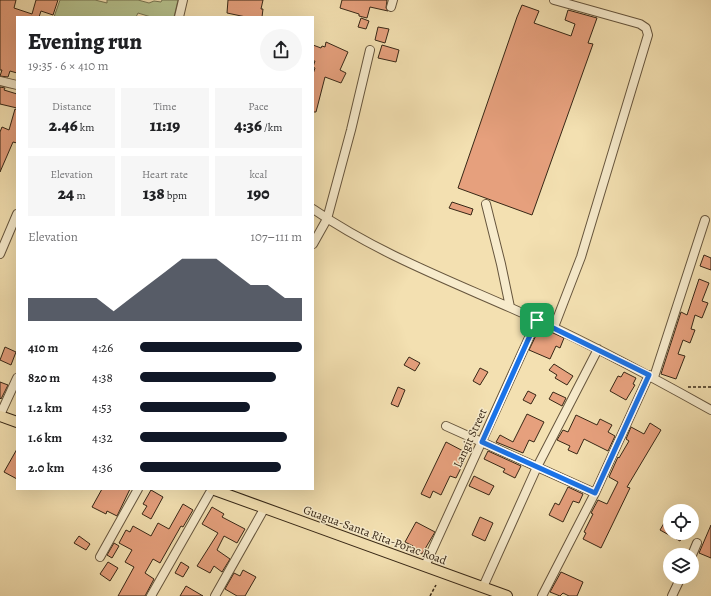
<!DOCTYPE html>
<html lang="en">
<head>
<meta charset="utf-8">
<style>
	:root { --surface:#fff; --page:#f6f6f6; --text:#202124; --muted:#757577; --accent:#111827 }
	body { margin:0; font-family:Alegreya,serif; background:var(--page); color:var(--text); height:100vh; display:flex; flex-direction:column; font-size:15px; white-space:nowrap }
	* { box-sizing:border-box; margin:0 }
	p { font-size:13px; color:var(--muted) }
	.icon { flex:none; width:22px; height:22px; fill:none; stroke:currentColor; stroke-width:2; stroke-linecap:round; stroke-linejoin:round }
	.map { position:relative; flex:1; overflow:hidden }
	.sheet { position:absolute; left:16px; top:16px; width:298px; height:474px; display:flex; flex-direction:column; background:var(--surface); border-radius:0px; box-shadow:0 4px 16px #0002 }
	.sheet>* { flex:none }
	.controls { position:absolute; left:663px; top:504px; display:grid; gap:8px }
	.controls a { display:grid; place-items:center; width:36px; height:36px; border-radius:50%; background:var(--surface); box-shadow:0 4px 16px #0002; font-size:20px }
	.pin { position:absolute; display:grid; place-items:center; width:34px; height:34px; color:#fff; margin:-17px; border-radius:8px; box-shadow:0 2px 6px #0006 }
	.round { display:grid; place-items:center; flex:none; width:42px; height:42px; border-radius:21px; background:var(--page) }
	.headline { display:flex; align-items:center; justify-content:space-between; height:68px; padding:0 12px }
	h1 { font-size:22px; font-weight:800; line-height:30px }
	.stats { display:grid; grid-template-columns:repeat(3,1fr); gap:6px; height:68px; padding:4px 12px }
	.stats div { display:grid; align-content:center; border-radius:0px; background:var(--page); text-align:center }
	.stats b { font-size:17px; font-weight:800 }
	.stats small { font-size:11px; font-weight:400 }
	.stats p { font-size:11px }
	.chart { height:112px; padding:8px 12px }
	.chart p { display:flex; justify-content:space-between }
	.chart svg { width:100%; height:72px; margin-top:4px; fill:var(--accent); opacity:.7 }
	ul { padding:0 12px; list-style:none; font-size:13px }
	li { display:grid; grid-template-columns:64px 48px 1fr; align-items:center; height:30px }
	li i { height:10px; border-radius:5px; background:var(--accent) }
	.map>svg:first-child { display:block }
	.green { fill:#b6c38f; stroke:#767552 }
	.building { fill:#e6a07d; stroke:#372716 }
	.lines { fill:none; stroke-linecap:round; stroke-linejoin:round }
	.minor-casing { stroke:#66553d; stroke-width:10 }
	.major-casing { stroke:#372716; stroke-width:12 }
	.path { stroke:#372716; stroke-width:1.5; stroke-dasharray:3 2; stroke-linecap:butt }
	.minor { stroke:#f7ebcc; stroke-width:8 }
	.major { stroke:#f3e0b1; stroke-width:10 }
	.route-casing { stroke:#fff; stroke-width:8 }
	.route { stroke:#1a73e8; stroke-width:5 }
	.labels { text-anchor:middle; stroke-width:3; stroke-linejoin:round; paint-order:stroke }
	.street-label { font-size:12px; fill:#372716; stroke:#f7ebcc }
</style>
</head>
<body>
<div class="map">
<svg width="711" height="596" viewBox="0 0 711 596">
	<rect width="100%" height="100%" fill="#f3e0b1"/>
	<filter id="stains"><feTurbulence type="fractalNoise" baseFrequency=".005" numOctaves="4"/><feColorMatrix values="0 0 0 0 .2 0 0 0 0 .09 0 0 0 0 .02 0 0 0 .5 -.17"/></filter>
	<radialGradient id="worn" r=".72"><stop offset=".6" stop-color="#630" stop-opacity="0"/><stop offset="1" stop-color="#630" stop-opacity=".3"/></radialGradient>
	<!-- green -->
	<path class="green" d="M60 0H95L107 3V0H138L149 3 154 1 161 2 162 0H178L174 17H151L138 13 136 17H54Z"/>
	<!-- building -->
	<path class="building" d="M0 0H16L14 8 32 14 36 0H58L53 15 41 11 39 17H17V73L10 71 8 77 0 76 2 70H0Z
		M228 0H263L261 9H263L262 17H246L227 13Z
		M342 0H387L386 8 388 11 370 7 367 18 359 16V14L340 8Z
		M522 5 539 11 534 23 571 36 575 24 565 20 568 10 597 18 588 43 593 44 532 215 458 188 517 17Z
		M361 18 369 21 366 29 358 27Z
		M378 27 389 29 385 43 375 40Z
		M326 42 348 52 340 70 346 73 341 83 325 77 316 112H313V74L315 68 313 67 315 61H313V45L321 48 322 46 325 47Z
		M382 45 399 50 396 62 378 58Z
		M0 87 5 88 4 90 17 94V108L0 104Z
		M15 109 17 110V143L13 142 0 172V132L2 127 9 130Z
		M452 202 473 209 471 215 449 208Z
		M704 255 711 258V270L700 266Z
		M699 279 709 283 702 301 708 303 702 318 695 315 691 329 695 330 690 343 683 340 678 354 685 356 676 379 661 374 681 312 687 315Z
		M540 327 564 338 560 348 556 346 550 359 529 350Z
		M5 347 16 352 11 365 0 360Z
		M409 357 420 363 415 371 404 365Z
		M554 364 573 376 567 385 555 378 557 375 549 370Z
		M480 368 488 372 480 385 473 381Z
		M624 372 636 378 633 384 635 385 626 400 610 391 618 376 621 377Z
		M0 382 8 385 1 399 0 398Z
		M398 387 405 390 398 407 391 404Z
		M528 391 536 395 531 404 523 400Z
		M553 392 566 398 562 406 549 399Z
		M527 414 544 422 534 442 529 440 523 453 496 442 500 435 513 442Z
		M576 415 597 425 600 419 612 425 608 432 615 436 608 451 584 439 577 454 568 450 570 446 557 440 563 430 568 432Z
		M650 423 661 430 627 487 630 488 601 548 583 539 586 533 584 532 593 514 591 513 598 500 607 504 618 482 609 477 618 457 619 458 629 441 626 439 631 427 644 434Z
		M446 442 465 452 461 460 464 462 456 478 450 476 441 495 433 491 430 498 421 494Z
		M17 449V479L4 472Z
		M488 451 521 466 515 478 503 472 505 469 484 459Z
		M474 476 494 486 489 495 469 486Z
		M568 487 583 494 579 503 573 501 563 522 549 515 555 503 559 505Z
		M102 489H130L117 516 107 511 106 514 92 507Z
		M151 490 163 497 151 519 142 514 147 506 143 504Z
		M183 504 193 510 183 527 181 526 160 563 153 559 145 573 154 579 145 596H118L134 567 125 562 132 550 119 543 126 530 130 532 133 526 151 536 158 523 169 529Z
		M212 507 224 514 222 517 245 529 237 543 224 536 217 550 230 559 222 572 214 566 210 573 197 566 218 533 202 524Z
		M670 513V533H685L680 541 660 530Z
		M480 517 493 523 485 541 472 535Z
		M416 522 435 532 422 554 411 549 413 546 405 542Z
		M711 525V558L699 553Z
		M79 536 90 544 86 550 74 543Z
		M114 543 119 546 112 558 107 555Z
		M108 562 118 568 110 581 100 574Z
		M181 562 189 567 183 577 175 573Z
		M243 570 256 577 245 596H237L225 589 234 573 240 576Z
		M561 572 583 582 577 596H569L563 593 560 596 550 592Z
		M186 586 203 596H180Z"/>
	<g class="lines">
		<!-- minor casing -->
		<g class="minor-casing">
			<path id="minor" d="M391 7 393 0
				M179 17 183 0
				M0 81 17 85
				M486 204 501 264 510 307
				M313 209C374 251 443 278 511 308 580 338 645 373 711 410
				M313 244 327 219 351 130 370 50
				M0 254 17 214
				M554 327 581 257 648 35 646 28 640 24 554 0
				M654 377 705 220
				M0 415 17 378
				M446 426 595 493
				M692 555 697 543
				M100 557 138 489
				M425 566 537 320
				M483 587 537 467 598 349
				M151 596 212 489
				M215 596 264 509
				M542 596 595 493 649 375
				M672 596 681 577"/>
		</g>
		<!-- major casing -->
		<g class="major-casing">
			<path id="major" d="M0 416 17 422
				M212 489 507 596"/>
		</g>
		<!-- path -->
		<path class="path" d="M688 387H711
			M430 596 436 585"/>
		<!-- minor -->
		<use href="#minor" class="minor"/>
		<!-- major -->
		<use href="#major" class="major"/>
	</g>
	<g class="lines">
		<!-- route casing -->
		<g class="route-casing">
			<path id="route" d="M537 320 649 375 595 493 482 442Z"/>
		</g>
		<!-- route -->
		<use href="#route" class="route"/>
	</g>
	<g class="labels">
		<!-- street labels -->
		<g class="street-label">
			<text transform="translate(470 438) rotate(-65)" y="4">Langit Street</text>
			<text transform="translate(375 535) rotate(20)" y="4">Guagua-Santa Rita-Porac Road</text>
		</g>
	</g>
	<rect width="100%" height="100%" filter="url(#stains)"/>
	<rect width="100%" height="100%" fill="url(#worn)"/>
</svg>
<div class="controls">
<a><svg class="icon" aria-label="locate" viewBox="0 0 24 24"><circle cx="12" cy="12" r="6"/><path d="M12 2v4M12 18v4M2 12h4M18 12h4"/></svg></a>
<a><svg class="icon" aria-label="layers" viewBox="0 0 24 24"><path d="M12 4l9 5-9 5-9-5zM3 14l9 5 9-5"/></svg></a>
</div>
<div class="pin" style="left:537px;top:320px;background:#1e9e55"><svg class="icon" aria-label="arrive" viewBox="0 0 24 24"><path d="M6 21V4h12l-3 4 3 4H6"/></svg></div>
<section class="sheet">
<div class="headline"><div><h1>Evening run</h1><p>19:35 · 6 × 410 m</p></div><a class="round"><svg class="icon" aria-label="share" viewBox="0 0 24 24"><path d="M12 15V3M7 8l5-5 5 5M5 13v7h14v-7"/></svg></a></div>
<div class="stats">
<div><p>Distance</p><b>2.46<small> km</small></b></div>
<div><p>Time</p><b>11:19</b></div>
<div><p>Pace</p><b>4:36<small> /km</small></b></div>
</div>
<div class="stats">
<div><p>Elevation</p><b>24<small> m</small></b></div>
<div><p>Heart rate</p><b>138<small> bpm</small></b></div>
<div><p>kcal</p><b>190</b></div>
</div>
<div class="chart"><p><span>Elevation</span>107–111 m</p>
<svg viewBox="0 0 160 44" preserveAspectRatio="none"><path d="M0 44V30L10 30L20 30L30 30L40 30L50 38L60 30L70 22L80 14L90 6L100 6L110 6L120 14L130 22L140 22L150 30L160 30V44z"/></svg>
</div>
<ul>
<li><b>410 m</b>4:26<i style="width:100%"></i></li>
<li><b>820 m</b>4:38<i style="width:84%"></i></li>
<li><b>1.2 km</b>4:53<i style="width:68%"></i></li>
<li><b>1.6 km</b>4:32<i style="width:91%"></i></li>
<li><b>2.0 km</b>4:36<i style="width:87%"></i></li>
</ul>
</section>
</div>
</body>
</html>
